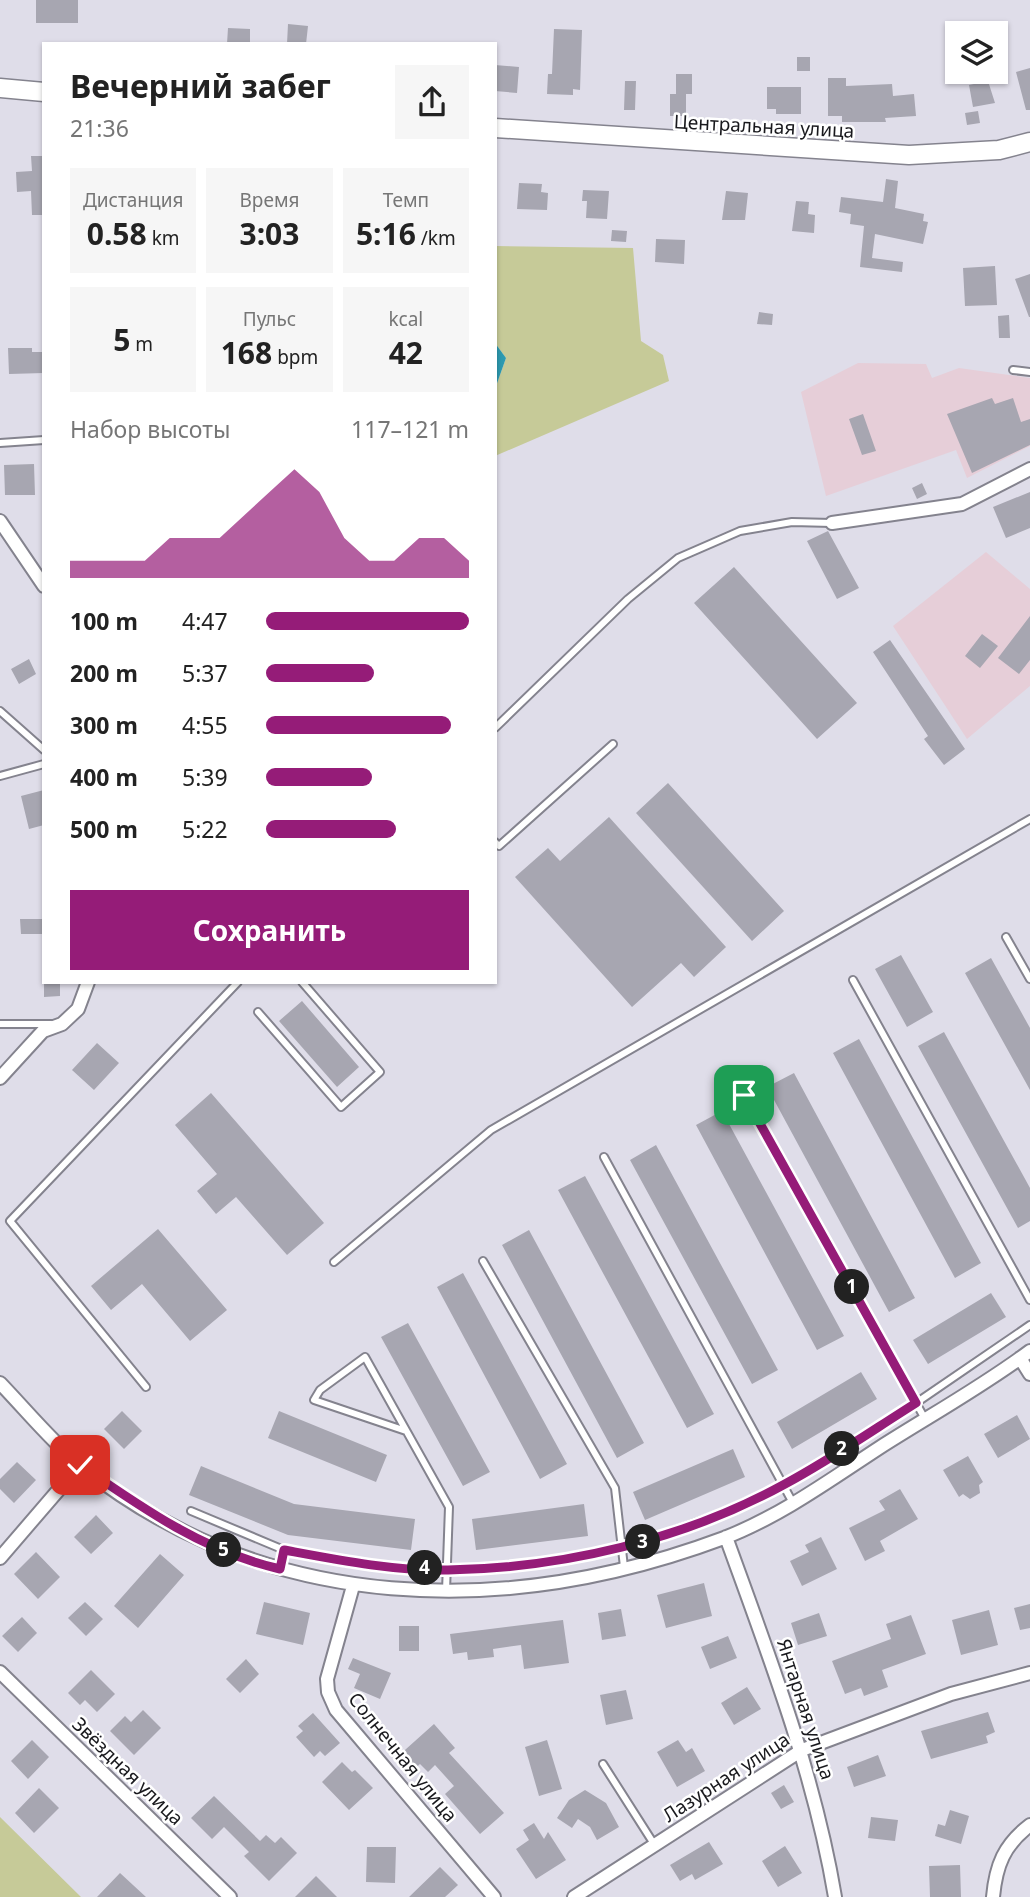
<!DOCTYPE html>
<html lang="ru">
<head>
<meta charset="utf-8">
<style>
	:root { --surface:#fff; --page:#f6f6f6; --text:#222; --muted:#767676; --accent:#951c78 }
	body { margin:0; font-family:"Noto Sans",sans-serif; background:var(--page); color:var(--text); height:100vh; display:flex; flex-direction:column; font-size:26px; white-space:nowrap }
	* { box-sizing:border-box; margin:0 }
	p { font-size:23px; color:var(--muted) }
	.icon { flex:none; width:38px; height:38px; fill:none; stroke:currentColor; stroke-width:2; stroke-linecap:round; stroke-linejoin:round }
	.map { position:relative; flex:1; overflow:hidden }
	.drawer { position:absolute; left:42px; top:42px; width:455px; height:942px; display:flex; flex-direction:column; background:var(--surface); border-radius:0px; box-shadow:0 2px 5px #0004 }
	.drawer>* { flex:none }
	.fabs { position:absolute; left:945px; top:21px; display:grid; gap:14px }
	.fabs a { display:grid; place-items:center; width:63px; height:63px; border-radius:0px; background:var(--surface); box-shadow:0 2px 5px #0004; font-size:35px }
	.pin { position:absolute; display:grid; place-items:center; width:60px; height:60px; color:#fff; margin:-30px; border-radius:14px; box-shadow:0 4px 10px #0006 }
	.km { position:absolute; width:35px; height:35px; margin:-18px; border-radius:50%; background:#222; color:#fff; font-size:19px; line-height:35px; text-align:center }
	.round { display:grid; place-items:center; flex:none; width:74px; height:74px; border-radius:0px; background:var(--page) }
	.head { display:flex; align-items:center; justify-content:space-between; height:119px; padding:0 28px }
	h1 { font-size:32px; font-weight:700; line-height:52px }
	.stats { display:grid; grid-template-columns:repeat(3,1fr); gap:10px; height:119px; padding:7px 28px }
	.stats div { display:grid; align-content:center; border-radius:0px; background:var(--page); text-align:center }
	.stats b { font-size:30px; font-weight:700 }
	.stats small { font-size:19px; font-weight:400 }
	.stats p { font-size:19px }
	.chart { height:196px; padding:14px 28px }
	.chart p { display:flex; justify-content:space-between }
	.chart svg { width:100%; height:126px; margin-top:7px; fill:var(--accent); opacity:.7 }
	.primary-button { display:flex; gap:14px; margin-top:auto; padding:14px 28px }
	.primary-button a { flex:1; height:80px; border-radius:0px; background:var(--accent); color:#fff; font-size:28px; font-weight:700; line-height:80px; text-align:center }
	ul { padding:0 28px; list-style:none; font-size:23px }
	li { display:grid; grid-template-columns:112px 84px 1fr; align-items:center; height:52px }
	li i { height:18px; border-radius:9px; background:var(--accent) }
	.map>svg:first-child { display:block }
	.industrial { fill:#e6ced8 }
	.green { fill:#c6ca98 }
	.water { fill:#2d9ab0 }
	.building { fill:#a7a6b1 }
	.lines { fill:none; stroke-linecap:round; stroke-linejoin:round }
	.lane-casing { stroke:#84838e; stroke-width:10 }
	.street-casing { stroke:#84838e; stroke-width:16 }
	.secondary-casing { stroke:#84838e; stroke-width:21 }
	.lane { stroke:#fff; stroke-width:6 }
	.street { stroke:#fff; stroke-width:12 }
	.secondary { stroke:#fff; stroke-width:18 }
	.route-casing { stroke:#fff; stroke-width:14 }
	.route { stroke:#951c78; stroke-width:9 }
	.labels { text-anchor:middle; stroke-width:5; stroke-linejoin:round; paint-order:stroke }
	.street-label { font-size:19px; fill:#19191d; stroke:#fff }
</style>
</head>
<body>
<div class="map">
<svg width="1030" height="1897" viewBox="0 0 1030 1897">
	<rect width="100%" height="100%" fill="#dfdde9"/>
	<!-- industrial -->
	<path class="industrial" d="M858 363 926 364 932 378 959 368 1030 378V446L967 478 956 450 826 496 801 392Z
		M986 552 1030 589V686L967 739 893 626Z"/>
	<!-- green -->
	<path class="green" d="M495 246 633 248 641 341 663 355 669 381 495 456V389L506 358 495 343Z
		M0 1817 81 1897H0Z"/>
	<!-- water -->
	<path class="water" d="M495 343 506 358 495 389Z"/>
	<!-- building -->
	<path class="building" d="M36 0H78V23H36Z
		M288 24 308 26 306 44H287Z
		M228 28 250 29V44H227Z
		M554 29 582 30 580 90 573 89V95L547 94 548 74H552Z
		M797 57H810V71H797Z
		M495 65 519 67 517 93 495 91Z
		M1030 68V110H1026L1016 72Z
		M676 74H692V94H686V116H670V94H676Z
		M828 78H846V86L892 84 893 96 914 94 916 116 885 118 886 122H842V116H828Z
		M625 81H636L635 110H624Z
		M988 81 995 103 973 107 969 85Z
		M767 87H801V114H776V109H767Z
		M978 111 980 123 967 125 965 113Z
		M31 156H43L44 215H32L31 191 17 192 16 172 32 171Z
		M886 179 898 181 895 208 924 214 923 221 928 222 923 244 875 234 872 258 903 262 902 272 860 267 864 226 850 224 851 214 839 212 841 197 883 202Z
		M519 183 542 184 541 192 548 193 547 210 517 209Z
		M583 190 609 191 607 219 586 218 587 201H582Z
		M726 191 748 193 745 220H722Z
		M796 201 809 202 808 214 815 215 814 233 792 231Z
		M612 230 627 231 626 242 611 241Z
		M656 239 685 240 684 264 655 262Z
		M995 266 997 305 965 306 963 268Z
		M1030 274V317H1029L1015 279Z
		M759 312 773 314 772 325 757 324Z
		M1009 315 1010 338H999L998 316Z
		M8 348H32V352H44V373L9 374Z
		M992 398 995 404 1013 398 1021 422 1030 419V445L972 473 947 414Z
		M863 414 876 451 862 455 849 419Z
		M34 464 35 495H5L4 465Z
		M922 483 927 494 917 499 912 488Z
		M1030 492V528L1006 538 993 507Z
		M828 531 859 588 837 599 807 541Z
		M734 567 857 703 817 739 694 603Z
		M1030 616V660L1019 674 998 658Z
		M982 634 998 646 980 668 965 656Z
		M890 640 965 749 944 765 924 739 928 736 873 652Z
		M29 659 36 674 19 684 11 669Z
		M668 783 784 911 752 941 636 813Z
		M44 790V825L29 829 21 796Z
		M609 817 726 947 694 977 681 963 632 1007 515 877 548 848 560 861Z
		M20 919H44V934H21Z
		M901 955 933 1012 907 1027 875 969Z
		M991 958 1030 1028V1090L965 973Z
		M44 982H60V996L44 997Z
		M302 1001 359 1067 337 1087 279 1021Z
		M944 1032 1030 1188V1221L1018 1228 918 1046Z
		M859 1039 981 1263 955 1278 833 1053Z
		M97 1043 119 1063 94 1090 72 1070Z
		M794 1073 915 1298 889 1312 767 1087Z
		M211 1093 324 1223 287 1255 236 1197 216 1214 197 1191 217 1174 175 1125Z
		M722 1111 844 1336 817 1350 696 1125Z
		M656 1145 778 1370 752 1384 630 1160Z
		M585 1176 714 1414 687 1428 558 1190Z
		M158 1229 227 1310 190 1341 142 1284 111 1310 91 1286Z
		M529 1230 644 1443 617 1458 502 1245Z
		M463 1273 567 1464 540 1479 437 1287Z
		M991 1293 1006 1317 928 1364 913 1340Z
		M408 1323 490 1472 463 1486 381 1337Z
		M861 1372 877 1399 792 1449 777 1422Z
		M122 1411 142 1431 124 1449 104 1429Z
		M279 1411 387 1455 376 1482 268 1438Z
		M1017 1415 1030 1439 998 1458 984 1434Z
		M733 1449 745 1477 645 1520 633 1492Z
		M968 1456 983 1482 979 1485 980 1493 970 1499 963 1494 959 1497 943 1470Z
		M17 1462 36 1480 14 1503 0 1489V1479Z
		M201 1466 294 1504 415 1519 411 1550 288 1535 189 1495Z
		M900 1489 918 1519 880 1541 885 1551 865 1561 849 1528 885 1510 879 1501Z
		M584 1504 588 1536 476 1550 472 1519Z
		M96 1515 113 1533 91 1554 74 1537Z
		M821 1537 837 1569 802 1586 790 1561 809 1552 805 1545Z
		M36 1552 60 1577 38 1599 14 1574Z
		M160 1554 184 1575 138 1628 114 1606Z
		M704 1583 712 1616 666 1628 657 1595Z
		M85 1602 103 1619 86 1636 68 1618Z
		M264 1602 310 1613 303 1645 256 1634Z
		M1030 1604V1628L1020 1630 1014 1608Z
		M621 1609 626 1636 602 1640 598 1613Z
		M989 1610 998 1645 961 1655 952 1620Z
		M819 1613 827 1636 798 1645 791 1623Z
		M911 1615 926 1654 882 1670 888 1687 864 1696 861 1688 845 1694 832 1661 891 1639 886 1624Z
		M22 1617 37 1633 18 1652 2 1636Z
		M563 1620 569 1663 524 1669 521 1645 493 1649 494 1657 468 1660 467 1652 453 1654 450 1634Z
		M399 1626H419V1651H399Z
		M728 1636 737 1658 710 1669 701 1647Z
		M353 1658 391 1673 380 1699 354 1688 360 1674 348 1669Z
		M246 1659 259 1674 240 1693 226 1679Z
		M91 1670 115 1694 97 1712 85 1700 80 1705 68 1693Z
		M747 1687 761 1709 734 1725 721 1703Z
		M626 1690 633 1719 606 1725 600 1695Z
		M143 1710 161 1728 134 1755 110 1731 125 1716 131 1722Z
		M988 1712 995 1732 986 1736 988 1743 931 1759 921 1731Z
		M313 1713 340 1743 325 1756 320 1751 314 1757 296 1737 303 1731 298 1726Z
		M434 1724 455 1748 449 1753 504 1813 480 1834 445 1794 454 1786 435 1765 428 1772 420 1764 410 1773 396 1758Z
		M32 1740 49 1757 28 1779 11 1761Z
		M547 1740 562 1789 539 1796 525 1747Z
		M678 1740 686 1752 692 1748 705 1771 677 1787 657 1752Z
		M878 1755 886 1776 854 1787 847 1767Z
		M342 1762 352 1772 355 1770 373 1788 349 1810 322 1782Z
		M784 1785 794 1802 781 1809 771 1793Z
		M39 1788 59 1808 34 1833 15 1813Z
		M585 1790 606 1803 619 1827 597 1840 590 1827 578 1819 572 1828 557 1818 569 1800Z
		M214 1796 260 1841 266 1835 275 1843 281 1837 297 1853 269 1881 244 1856 249 1852 224 1827 212 1839 191 1818Z
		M950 1810 969 1816 961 1844 935 1836 938 1824 945 1826Z
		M871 1817 898 1820 895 1841 868 1838Z
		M534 1823 544 1839 548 1832 566 1860 536 1879 516 1849 529 1840 523 1830Z
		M709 1842 723 1864 695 1880 692 1874 680 1881 670 1865Z
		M785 1846 802 1873 778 1887 762 1861Z
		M367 1847H396L395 1883 366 1882Z
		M960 1865 961 1897H930L929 1866Z
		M440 1867 458 1885 445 1897H409Z
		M120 1873 146 1897H97Z
		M316 1876 337 1897H295Z"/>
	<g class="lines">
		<!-- lane casing -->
		<g class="lane-casing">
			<path id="lane" d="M1013 370 1030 372
				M0 443 44 440
				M0 711 44 750
				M495 728 628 599 678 558 740 531 792 522 832 523
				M0 776 44 764
				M495 842 499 846 613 744
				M1006 937 1030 979
				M853 980 1030 1300
				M258 1012 341 1107 380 1072 302 982
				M0 1024H51
				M744 1095 925 1419
				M604 1157 793 1503
				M483 1261 615 1488 624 1567
				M334 1262 491 1130 1030 819
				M146 1387 10 1221 238 982
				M406 1431 314 1400 320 1390 365 1357 449 1507 446 1591
				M191 1511 284 1550 349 1563 447 1570 540 1563 622 1549 717 1515 784 1485 916 1403 1030 1325
				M603 1764 654 1844"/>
		</g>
		<!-- street casing -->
		<g class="street-casing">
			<path id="street" d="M0 521 44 586
				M832 523 962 504 1030 469
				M0 1078 43 1031 62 1024 78 1009 88 982
				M1020 1358 1030 1374
				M0 1383C26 1410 52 1442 81 1466 268 1615 507 1619 724 1538 779 1517 830 1480 879 1448 929 1416 982 1387 1030 1351
				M726 1537C769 1656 814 1772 835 1897
				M0 1558 80 1465
				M353 1586 327 1679 328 1692 336 1710 494 1897
				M0 1672 230 1897
				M574 1897 802 1750 951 1694 1030 1673
				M993 1897C996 1865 1004 1845 1030 1825"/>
		</g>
		<!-- secondary casing -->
		<g class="secondary-casing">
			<path id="secondary" d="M0 88 44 92
				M495 128 909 155 999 150 1030 142"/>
		</g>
		<!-- lane -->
		<use href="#lane" class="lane"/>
		<!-- street -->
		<use href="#street" class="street"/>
		<!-- secondary -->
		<use href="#secondary" class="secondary"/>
	</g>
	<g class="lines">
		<!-- route casing -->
		<g class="route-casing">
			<path id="route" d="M80 1465C142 1508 205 1552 280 1569L284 1550C338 1560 393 1571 448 1570 563 1568 683 1540 785 1484 830 1460 873 1430 916 1403L744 1095"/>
		</g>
		<!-- route -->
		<use href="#route" class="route"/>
	</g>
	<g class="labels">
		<!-- street labels -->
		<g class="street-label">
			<text transform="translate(764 126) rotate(3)" y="7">Центральная улица</text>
			<text transform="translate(806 1709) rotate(72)" y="7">Янтарная улица</text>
			<text transform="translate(403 1757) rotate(51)" y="7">Солнечная улица</text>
			<text transform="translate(128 1771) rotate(44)" y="7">Звёздная улица</text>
			<text transform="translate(726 1777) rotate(-33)" y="7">Лазурная улица</text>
		</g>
	</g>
</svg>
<div class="fabs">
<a><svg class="icon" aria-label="layers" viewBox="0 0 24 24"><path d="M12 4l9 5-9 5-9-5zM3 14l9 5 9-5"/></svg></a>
</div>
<div class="pin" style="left:744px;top:1095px;background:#1e9e55"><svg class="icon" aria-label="arrive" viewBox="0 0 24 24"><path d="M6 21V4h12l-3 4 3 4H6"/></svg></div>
<div class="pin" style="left:80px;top:1465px;background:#d93025"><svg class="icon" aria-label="check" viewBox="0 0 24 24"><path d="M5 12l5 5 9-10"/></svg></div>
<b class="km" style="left:852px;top:1287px">1</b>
<b class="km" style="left:842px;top:1449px">2</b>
<b class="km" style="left:643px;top:1542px">3</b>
<b class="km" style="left:425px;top:1568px">4</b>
<b class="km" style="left:224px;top:1550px">5</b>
<section class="drawer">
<div class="head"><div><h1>Вечерний забег</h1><p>21:36</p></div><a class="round"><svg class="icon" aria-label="share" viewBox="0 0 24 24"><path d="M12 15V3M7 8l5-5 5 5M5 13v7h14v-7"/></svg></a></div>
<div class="stats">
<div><p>Дистанция</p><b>0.58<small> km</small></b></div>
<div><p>Время</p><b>3:03</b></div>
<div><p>Темп</p><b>5:16<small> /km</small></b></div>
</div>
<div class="stats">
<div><b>5<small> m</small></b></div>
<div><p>Пульс</p><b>168<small> bpm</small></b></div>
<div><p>kcal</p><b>42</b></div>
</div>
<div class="chart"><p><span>Набор высоты</span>117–121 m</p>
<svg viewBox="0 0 160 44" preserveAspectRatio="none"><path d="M0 44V38L10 38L20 38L30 38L40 30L50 30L60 30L70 22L80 14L90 6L100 14L110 30L120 38L130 38L140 30L150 30L160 38V44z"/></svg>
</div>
<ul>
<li><b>100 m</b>4:47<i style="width:100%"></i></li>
<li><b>200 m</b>5:37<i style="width:53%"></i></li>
<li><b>300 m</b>4:55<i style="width:91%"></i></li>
<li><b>400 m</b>5:39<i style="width:52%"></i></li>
<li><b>500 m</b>5:22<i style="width:64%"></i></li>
</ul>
<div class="primary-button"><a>Сохранить</a></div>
</section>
</div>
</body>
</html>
